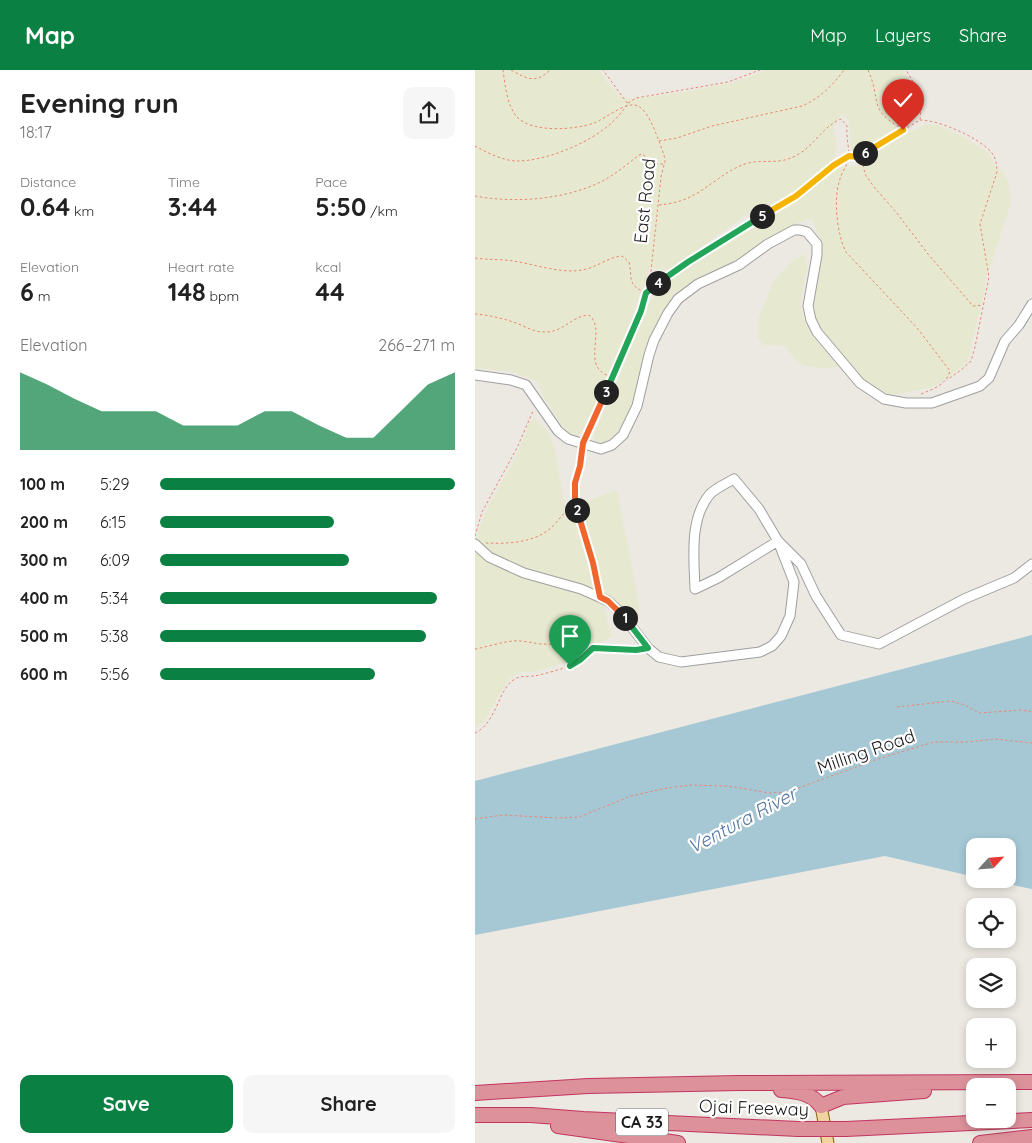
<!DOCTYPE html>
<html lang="en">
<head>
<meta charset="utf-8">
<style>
	:root { --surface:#fff; --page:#f6f6f6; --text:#222; --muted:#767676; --accent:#0b8043 }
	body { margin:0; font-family:Quicksand,sans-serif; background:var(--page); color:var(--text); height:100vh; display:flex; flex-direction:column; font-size:19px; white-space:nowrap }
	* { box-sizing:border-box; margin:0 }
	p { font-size:16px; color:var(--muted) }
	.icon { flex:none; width:28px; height:28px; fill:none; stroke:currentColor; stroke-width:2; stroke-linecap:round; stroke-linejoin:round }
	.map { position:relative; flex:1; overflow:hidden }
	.details { display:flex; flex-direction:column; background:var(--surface); width:475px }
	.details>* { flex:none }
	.needle { width:32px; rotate:64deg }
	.fabs { position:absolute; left:491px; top:768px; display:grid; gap:10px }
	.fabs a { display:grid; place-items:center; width:50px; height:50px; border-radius:10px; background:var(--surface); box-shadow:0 2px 8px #0003; font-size:25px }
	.pin { position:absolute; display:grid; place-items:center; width:42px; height:42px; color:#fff; margin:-51px -21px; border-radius:50% 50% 50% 0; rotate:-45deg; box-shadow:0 0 5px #0007 }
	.pin .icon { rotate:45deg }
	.km { position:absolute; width:25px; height:25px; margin:-12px; border-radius:50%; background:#222; color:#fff; font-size:14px; line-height:25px; text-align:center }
	.round { display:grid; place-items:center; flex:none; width:52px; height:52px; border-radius:10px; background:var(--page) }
	.overview { display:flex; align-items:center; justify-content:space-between; height:85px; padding:0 20px }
	h1 { font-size:28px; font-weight:700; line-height:38px }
	.stats { display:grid; grid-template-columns:repeat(3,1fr); gap:8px; height:85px; padding:5px 20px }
	.stats div { display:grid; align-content:center }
	.stats b { font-size:25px; font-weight:700 }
	.stats small { font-size:14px; font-weight:400 }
	.stats p { font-size:14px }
	.chart { height:140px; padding:10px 20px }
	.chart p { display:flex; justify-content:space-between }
	.chart svg { width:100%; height:90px; margin-top:5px; fill:var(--accent); opacity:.7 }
	.primary-button { display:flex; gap:10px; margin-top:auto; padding:10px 20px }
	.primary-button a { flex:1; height:58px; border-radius:10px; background:var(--accent); color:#fff; font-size:20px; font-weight:700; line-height:58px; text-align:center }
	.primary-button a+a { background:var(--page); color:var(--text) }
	ul { padding:0 20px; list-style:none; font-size:16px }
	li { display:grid; grid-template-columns:80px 60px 1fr; align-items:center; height:38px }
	li i { height:12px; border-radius:6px; background:var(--accent) }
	header { display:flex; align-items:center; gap:30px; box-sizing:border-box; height:70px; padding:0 25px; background:var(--accent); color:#fff }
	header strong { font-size:24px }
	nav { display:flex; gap:28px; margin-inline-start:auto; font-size:18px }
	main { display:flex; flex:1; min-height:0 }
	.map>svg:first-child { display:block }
	.farmland { fill:#e6e9cf }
	.water { fill:#a6c8d5 }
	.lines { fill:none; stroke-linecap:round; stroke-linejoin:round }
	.minor-casing { stroke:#9f9f9f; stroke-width:11 }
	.major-casing { stroke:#84630f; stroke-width:13 }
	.highway-casing { stroke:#c3355f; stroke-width:16 }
	.path { stroke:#ea8674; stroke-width:1; stroke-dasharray:2.5 2.5; stroke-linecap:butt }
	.minor { stroke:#fff; stroke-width:9 }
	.major { stroke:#f1d3a1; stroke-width:11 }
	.highway { stroke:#dc919b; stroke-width:14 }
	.highway-bridge-casing { stroke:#c3355f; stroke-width:16; stroke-linecap:butt }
	.highway-bridge { stroke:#dc919b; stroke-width:14 }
	.split-1-casing { stroke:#fff; stroke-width:10 }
	.split-2-casing { stroke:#fff; stroke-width:10 }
	.split-3-casing { stroke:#fff; stroke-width:10 }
	.split-4-casing { stroke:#fff; stroke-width:10 }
	.split-5-casing { stroke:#fff; stroke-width:10 }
	.split-6-casing { stroke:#fff; stroke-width:10 }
	.split-7-casing { stroke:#fff; stroke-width:10 }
	.split-1 { stroke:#22a559; stroke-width:6 }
	.split-2 { stroke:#f0652b; stroke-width:6 }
	.split-3 { stroke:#f0652b; stroke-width:6 }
	.split-4 { stroke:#22a559; stroke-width:6 }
	.split-5 { stroke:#22a559; stroke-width:6 }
	.split-6 { stroke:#f5b400; stroke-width:6 }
	.split-7 { stroke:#f5b400; stroke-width:6 }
	.labels { text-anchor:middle; stroke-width:4.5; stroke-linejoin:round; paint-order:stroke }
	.shield { fill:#fff; stroke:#5f5f5f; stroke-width:1 }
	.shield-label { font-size:16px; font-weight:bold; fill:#1b1b1b }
	.street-label { font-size:18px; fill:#1b1b1b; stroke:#fff }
	.water-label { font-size:19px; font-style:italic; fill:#5376a0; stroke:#fff }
</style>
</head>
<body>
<header>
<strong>Map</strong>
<nav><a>Map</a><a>Layers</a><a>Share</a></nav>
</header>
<main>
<section class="details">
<div class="overview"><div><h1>Evening run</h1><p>18:17</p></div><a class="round"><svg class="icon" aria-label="share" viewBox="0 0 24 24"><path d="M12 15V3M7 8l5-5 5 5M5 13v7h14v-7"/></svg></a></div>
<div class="stats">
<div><p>Distance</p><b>0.64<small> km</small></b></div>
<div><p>Time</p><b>3:44</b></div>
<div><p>Pace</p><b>5:50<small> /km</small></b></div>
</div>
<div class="stats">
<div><p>Elevation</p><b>6<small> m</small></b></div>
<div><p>Heart rate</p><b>148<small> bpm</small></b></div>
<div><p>kcal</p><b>44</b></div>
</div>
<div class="chart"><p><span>Elevation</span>266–271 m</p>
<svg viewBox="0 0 160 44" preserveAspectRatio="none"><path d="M0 44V6L10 12L20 19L30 25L40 25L50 25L60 32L70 32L80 32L90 25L100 25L110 32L120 38L130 38L140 25L150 12L160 6V44z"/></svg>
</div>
<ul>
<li><b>100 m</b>5:29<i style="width:100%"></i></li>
<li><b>200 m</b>6:15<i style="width:59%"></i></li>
<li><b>300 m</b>6:09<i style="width:64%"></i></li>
<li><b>400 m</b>5:34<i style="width:94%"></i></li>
<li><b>500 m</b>5:38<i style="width:90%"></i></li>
<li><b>600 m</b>5:56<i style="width:73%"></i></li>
</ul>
<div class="primary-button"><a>Save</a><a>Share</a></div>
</section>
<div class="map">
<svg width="557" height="1073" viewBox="0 0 557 1073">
	<rect width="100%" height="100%" fill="#ece9e2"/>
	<!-- farmland -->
	<path class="farmland" d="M0 0H124L131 11 145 25 148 27 158 29 203 23 260 12 293 0H428L441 23 444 43 382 83 376 79 374 52 367 43 358 58 361 71 360 86 358 90 314 126 301 135 275 142 195 200 174 198 168 221 124 327 106 364 101 366 93 363 82 348 66 322 63 312 39 302 0 298Z
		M451 54 463 55 491 68 511 81 518 89 519 95 528 102 533 111 535 123 536 133 511 209 510 220 492 293 466 313 453 318 418 325 405 322 394 316 365 286 340 253 337 239 339 218 345 196 346 179 345 169 337 148 325 152 295 169 249 198 195 237 146 360 133 371 127 373 120 371 118 367 174 235 182 220 194 206 309 137 360 98 380 96 390 92 406 78Z
		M331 184 332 199 325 235 330 252 343 273 364 297 347 298 330 296 323 292 308 275H289L283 269V250L298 212 317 191Z
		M60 349 74 363 81 385 90 440 142 420 164 536 163 553H158L127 529 137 567 109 581 100 590 58 602H46L34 608 10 650 0 658V478L4 458 15 433 40 388 55 352Z"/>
	<!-- water -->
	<path class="water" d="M557 565V819L509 809H532V776H500V807L410 786 0 865V711Z"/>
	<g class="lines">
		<!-- minor casing -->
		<g class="minor-casing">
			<path id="minor" d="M0 305 36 310 51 315 83 361 93 369 126 379 137 375 148 365 162 336 174 285 179 270 193 243 203 229 223 214 264 195 293 174 319 160H325L332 162 342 174V185L333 236 336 250 342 262 385 313 409 329 431 333H457L505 316 514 308 530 271 544 255 557 234
				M0 474 14 487 49 503 106 519 133 531 145 542 173 578 184 587 206 592 285 582 297 576 306 566 315 546 319 512 303 471 243 508 220 519C219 488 214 449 235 424 241 418 252 413 259 409L284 439 303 471 326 494 341 526 366 565 404 574 489 529 539 508 557 494"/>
		</g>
		<!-- major casing -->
		<g class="major-casing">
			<path id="major" d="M346 1036 353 1073"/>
		</g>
		<!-- highway casing -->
		<g class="highway-casing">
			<path id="highway" d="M306 1020C321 1021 337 1023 346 1036L368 1027 449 1021
				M0 1023 113 1016 264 1013 557 1012
				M0 1045H56L108 1049 323 1059
				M83 1056 203 1073
				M371 1059 557 1050
				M505 1073 557 1067"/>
		</g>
		<!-- path -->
		<path class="path" d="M28 0C30 14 32 36 42 47 57 63 99 60 119 53 130 49 152 30 163 36 175 42 184 72 189 85L190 91 186 107 176 201 166 241 111 366
			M36 0C52 9 61 14 75 0
			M393 0C407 31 392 40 428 59
			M153 33 161 28 253 12 285 0
			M445 50C464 50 505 68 517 83 521 89 522 95 522 102L505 154 514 207 500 277 496 291 486 300 472 310
			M184 71 202 68 237 56 327 36C345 28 357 16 369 0
			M0 76C13 83 28 91 43 91 69 91 109 75 129 59 139 52 146 43 153 34L128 0
			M386 85 390 104 399 117 421 142 453 184 498 236 508 235
			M0 126C37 133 84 130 119 115 136 108 150 96 164 85L167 84 177 92 183 94H189
			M184 135C194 134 204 132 213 128 233 119 249 101 270 94 288 88 304 96 322 85 339 76 348 56 366 49L372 56C371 66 374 77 374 87 373 95 367 101 365 109 358 128 362 165 371 182L443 259 475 301C471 315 458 319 446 324
			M0 188C13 190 26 189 38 191 60 194 85 204 107 200 121 198 133 187 147 186L154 192C158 209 151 214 171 223L213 192 321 126 359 95 374 86 382 87 399 78 445 50 447 27 431 0
			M0 244C13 245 26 248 38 252 48 255 58 262 68 262 89 263 96 246 114 245 133 260 103 298 137 307
			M107 382 100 413V432L118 493 123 517
			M0 466 7 442 42 378 58 341
			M11 473C33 474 61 473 78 456 85 448 92 440 99 432
			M0 579C12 577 26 572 38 571 49 570 59 574 69 574 100 575 131 581 163 580
			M422 637 476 631 490 635 504 643 547 640 557 642
			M0 663C21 653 23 622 37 611 44 605 52 607 59 606 70 604 82 600 93 597 103 594 109 585 118 579
			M0 749 28 745 84 748 104 747 156 726 192 718 215 715 253 716 294 723 312 722 406 688 459 672H492L520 669 557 673"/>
		<!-- minor -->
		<use href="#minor" class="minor"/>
		<!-- major -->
		<use href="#major" class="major"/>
		<!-- highway -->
		<use href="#highway" class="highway"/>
		<!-- highway-bridge casing -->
		<g class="highway-bridge-casing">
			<path id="highway-bridge" d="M323 1059H371"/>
		</g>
		<!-- highway-bridge -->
		<use href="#highway-bridge" class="highway-bridge"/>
	</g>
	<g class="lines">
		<!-- split-1 casing -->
		<g class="split-1-casing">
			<path id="split-1" d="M95 596 105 590 118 578 161 580 173 578 150 548"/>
		</g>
		<!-- split-2 casing -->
		<g class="split-2-casing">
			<path id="split-2" d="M102 440 118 493 125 527 133 531 150 548"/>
		</g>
		<!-- split-3 casing -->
		<g class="split-3-casing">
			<path id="split-3" d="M102 440 100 432V413L105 396 108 373 131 322"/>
		</g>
		<!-- split-4 casing -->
		<g class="split-4-casing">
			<path id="split-4" d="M131 322 166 241 171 223 183 213"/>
		</g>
		<!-- split-5 casing -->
		<g class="split-5-casing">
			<path id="split-5" d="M183 213 213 192 287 146"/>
		</g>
		<!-- split-6 casing -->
		<g class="split-6-casing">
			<path id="split-6" d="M287 146 321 126 359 95 374 86 382 87 390 83"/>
		</g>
		<!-- split-7 casing -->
		<g class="split-7-casing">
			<path id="split-7" d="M390 83 428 60"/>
		</g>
		<!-- split-1 -->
		<use href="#split-1" class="split-1"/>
		<!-- split-2 -->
		<use href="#split-2" class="split-2"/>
		<!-- split-3 -->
		<use href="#split-3" class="split-3"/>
		<!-- split-4 -->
		<use href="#split-4" class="split-4"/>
		<!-- split-5 -->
		<use href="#split-5" class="split-5"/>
		<!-- split-6 -->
		<use href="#split-6" class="split-6"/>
		<!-- split-7 -->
		<use href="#split-7" class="split-7"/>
	</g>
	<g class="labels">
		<!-- shield labels -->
		<rect class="shield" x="141" y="1038.5" width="52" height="27" rx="4"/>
		<g class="shield-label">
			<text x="167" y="1058">CA 33</text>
		</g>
		<!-- street labels -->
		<g class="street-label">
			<text transform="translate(170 131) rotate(-84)" y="6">East Road</text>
			<text transform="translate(391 682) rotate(-19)" y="6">Milling Road</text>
			<text transform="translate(279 1038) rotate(2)" y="6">Ojai Freeway</text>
		</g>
		<!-- water labels -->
		<g class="water-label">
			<text transform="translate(267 750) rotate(-28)" y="7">Ventura River</text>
		</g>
	</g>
</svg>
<div class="fabs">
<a><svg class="needle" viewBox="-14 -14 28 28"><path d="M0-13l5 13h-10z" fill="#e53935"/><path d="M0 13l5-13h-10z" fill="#767676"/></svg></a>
<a><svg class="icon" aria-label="locate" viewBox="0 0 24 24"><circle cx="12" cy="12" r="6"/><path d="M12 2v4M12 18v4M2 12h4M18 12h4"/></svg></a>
<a><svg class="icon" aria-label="layers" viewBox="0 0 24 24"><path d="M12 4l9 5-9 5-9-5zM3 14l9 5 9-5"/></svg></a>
<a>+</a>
<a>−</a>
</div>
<div class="pin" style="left:95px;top:596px;background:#1e9e55"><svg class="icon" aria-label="arrive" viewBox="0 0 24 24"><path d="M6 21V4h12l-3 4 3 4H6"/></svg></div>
<div class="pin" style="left:428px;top:60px;background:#d93025"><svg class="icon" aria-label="check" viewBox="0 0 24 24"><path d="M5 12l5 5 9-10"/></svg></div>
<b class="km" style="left:150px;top:548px">1</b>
<b class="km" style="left:102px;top:440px">2</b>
<b class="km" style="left:131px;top:322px">3</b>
<b class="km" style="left:183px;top:213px">4</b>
<b class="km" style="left:287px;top:146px">5</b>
<b class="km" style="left:390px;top:83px">6</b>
</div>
</main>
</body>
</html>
